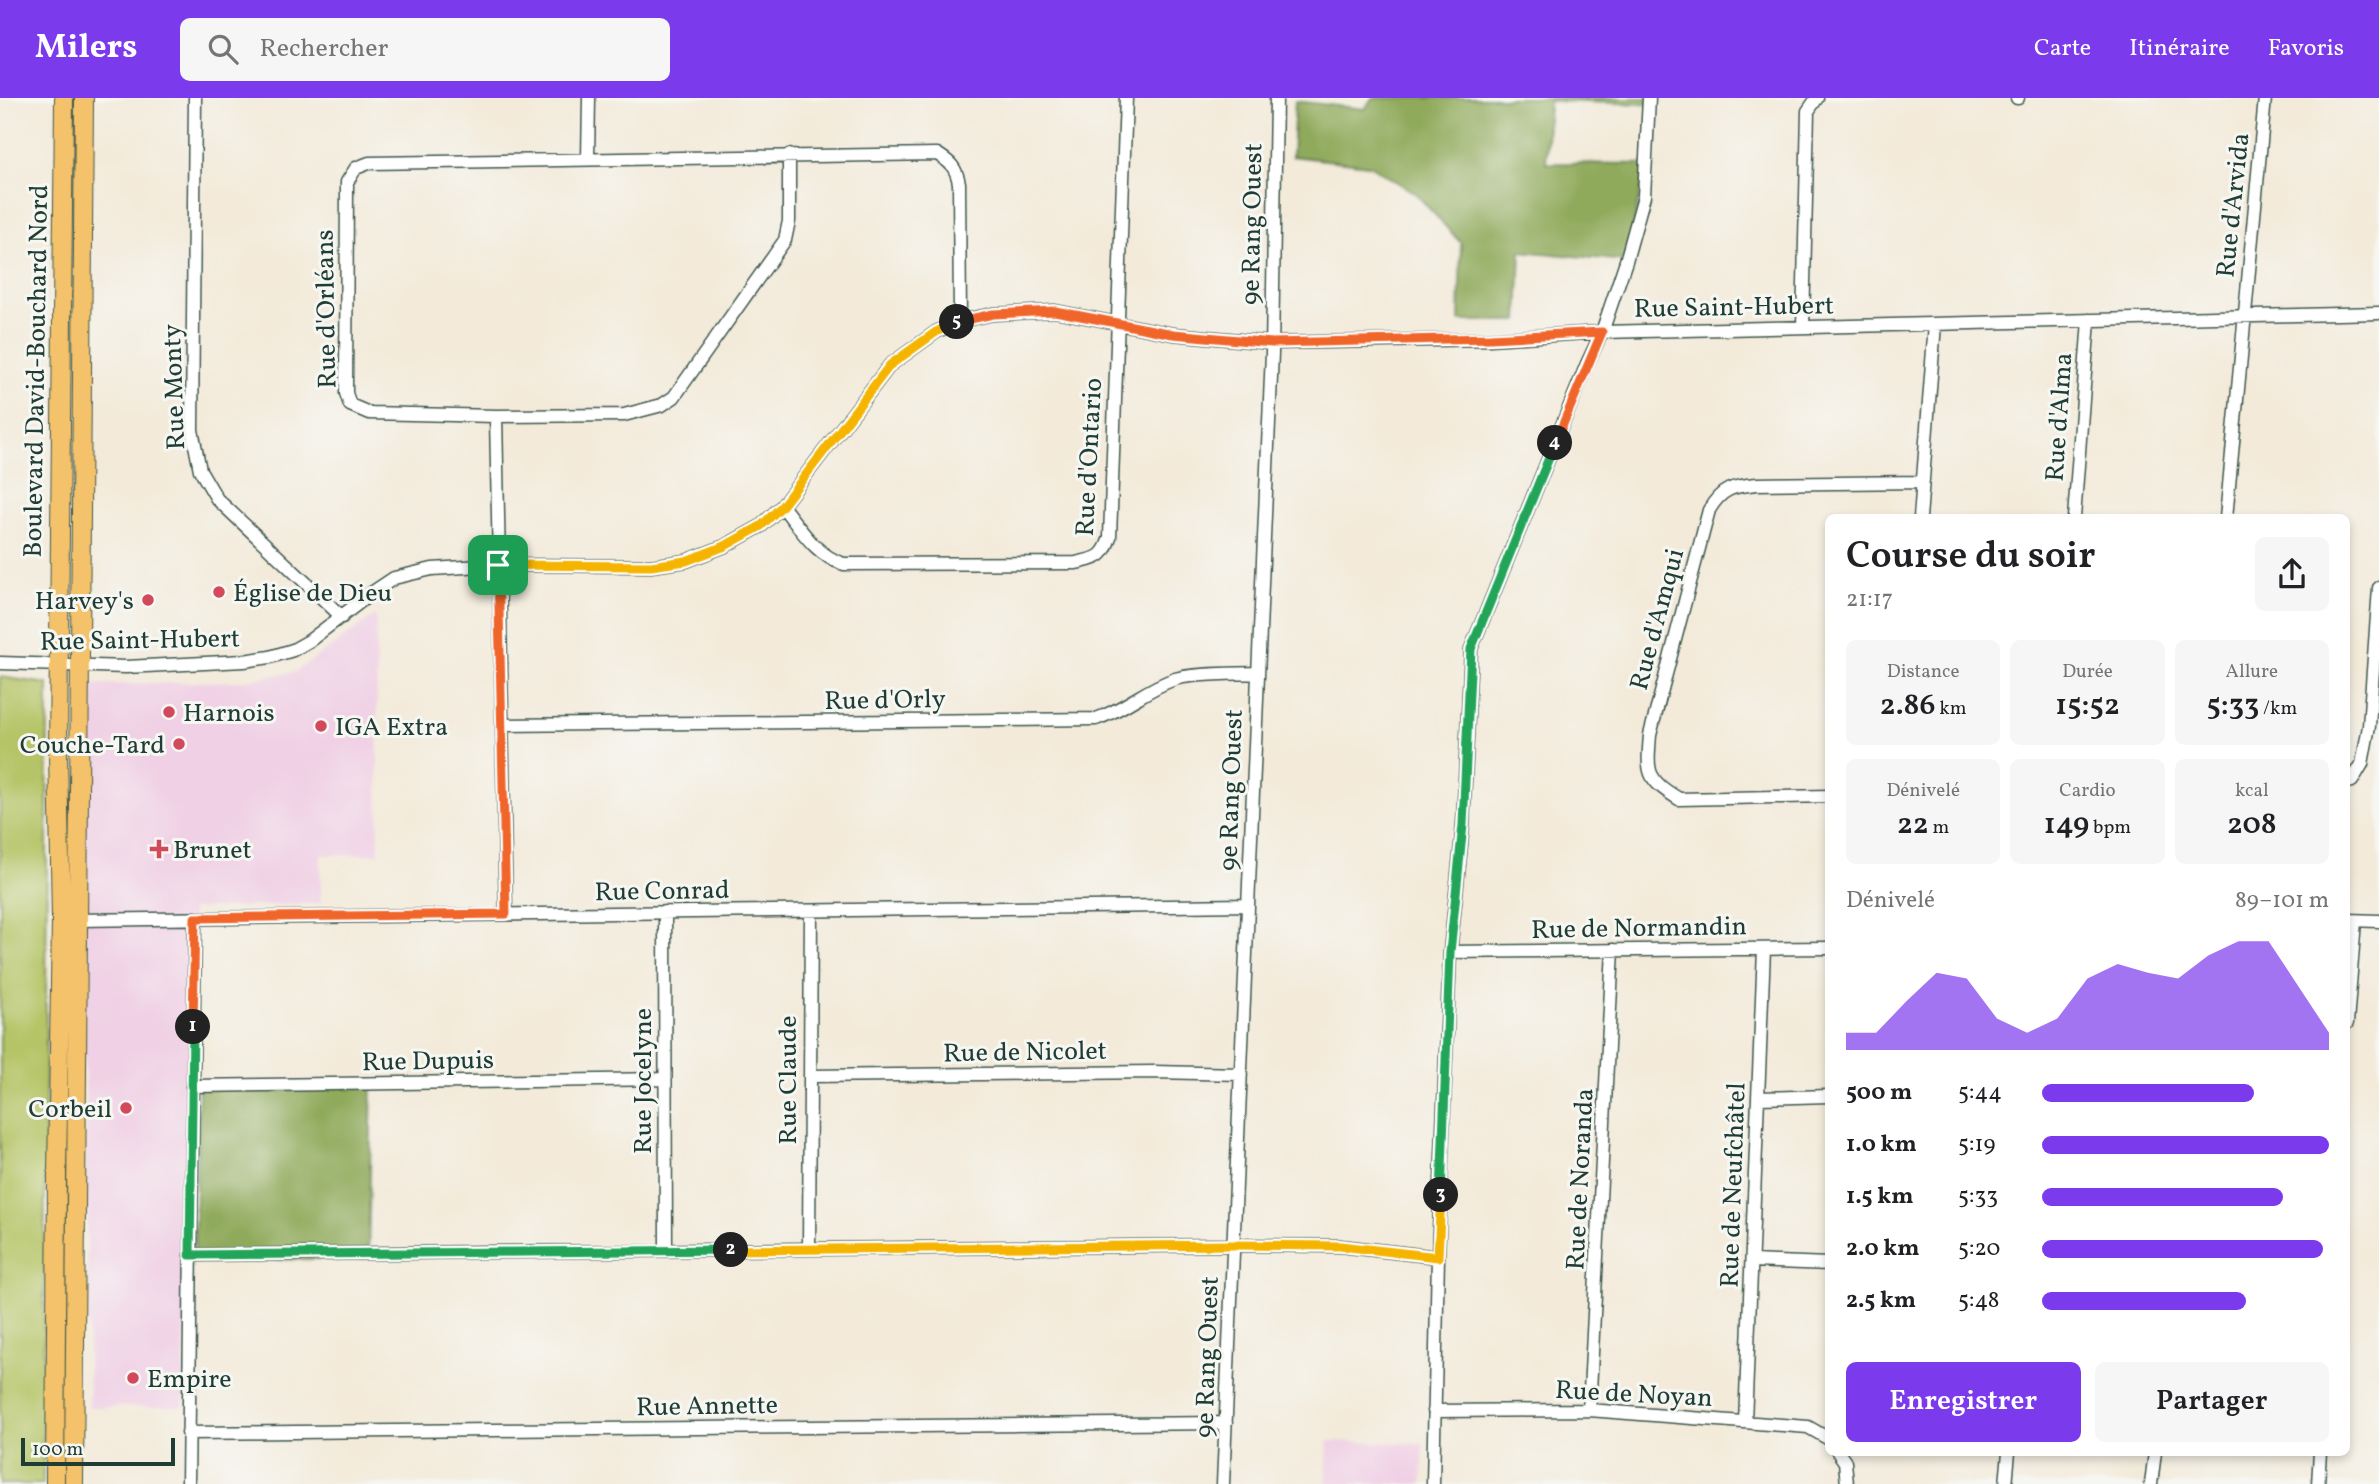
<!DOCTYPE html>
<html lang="fr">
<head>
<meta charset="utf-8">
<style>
	:root { --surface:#fff; --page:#f6f6f6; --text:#202124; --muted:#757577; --accent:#7c3aed }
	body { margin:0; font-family:Vollkorn,serif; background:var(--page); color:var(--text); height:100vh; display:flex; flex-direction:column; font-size:26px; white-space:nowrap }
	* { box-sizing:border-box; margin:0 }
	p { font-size:23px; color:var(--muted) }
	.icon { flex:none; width:38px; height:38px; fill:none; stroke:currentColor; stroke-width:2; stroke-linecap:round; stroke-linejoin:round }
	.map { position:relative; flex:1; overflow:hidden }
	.sheet { position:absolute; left:1825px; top:416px; width:525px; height:942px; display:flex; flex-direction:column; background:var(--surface); border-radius:10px; box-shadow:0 4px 10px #0003 }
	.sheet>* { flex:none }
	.scale { position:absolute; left:21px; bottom:18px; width:154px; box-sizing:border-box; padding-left:7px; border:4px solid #1f3d34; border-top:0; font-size:19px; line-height:24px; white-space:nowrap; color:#1f3d34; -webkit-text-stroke:5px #f6f6f2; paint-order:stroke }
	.pin { position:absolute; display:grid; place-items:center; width:60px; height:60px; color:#fff; margin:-30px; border-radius:14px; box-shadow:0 4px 10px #0006 }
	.km { position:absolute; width:35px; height:35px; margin:-18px; border-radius:50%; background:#222; color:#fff; font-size:19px; line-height:35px; text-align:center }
	.round { display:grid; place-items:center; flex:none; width:74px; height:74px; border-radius:10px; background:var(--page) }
	.headline { display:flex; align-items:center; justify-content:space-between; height:119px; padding:0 21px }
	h1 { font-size:38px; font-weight:600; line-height:52px }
	.figures { display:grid; grid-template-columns:repeat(3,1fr); gap:10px; height:119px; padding:7px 21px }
	.figures div { display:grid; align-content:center; border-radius:10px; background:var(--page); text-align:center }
	.figures b { font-size:30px; font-weight:600 }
	.figures small { font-size:19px; font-weight:400 }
	.figures p { font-size:19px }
	.chart { height:196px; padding:14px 21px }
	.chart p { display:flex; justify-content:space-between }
	.chart svg { width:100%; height:126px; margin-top:7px; fill:var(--accent); opacity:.7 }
	.button { display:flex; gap:14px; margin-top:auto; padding:14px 21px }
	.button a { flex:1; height:80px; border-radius:10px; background:var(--accent); color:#fff; font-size:28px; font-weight:600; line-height:80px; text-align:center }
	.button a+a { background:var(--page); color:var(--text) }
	ul { padding:0 21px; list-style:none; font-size:23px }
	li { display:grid; grid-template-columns:112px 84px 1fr; align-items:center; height:52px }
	li i { height:18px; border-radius:9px; background:var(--accent) }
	header { display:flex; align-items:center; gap:42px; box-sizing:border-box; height:98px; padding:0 35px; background:var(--accent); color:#fff }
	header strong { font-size:33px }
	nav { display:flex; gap:38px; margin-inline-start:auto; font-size:24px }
	.search { width:490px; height:63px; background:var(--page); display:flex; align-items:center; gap:18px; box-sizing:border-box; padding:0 24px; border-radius:10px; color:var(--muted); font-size:26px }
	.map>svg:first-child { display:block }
	.built { fill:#f0d0e5 }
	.green { fill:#b5c466; stroke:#6a804d; stroke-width:2 }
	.forest { fill:#90aa5b; stroke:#587448; stroke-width:2 }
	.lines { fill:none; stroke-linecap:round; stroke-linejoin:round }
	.minor-casing { stroke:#3f574d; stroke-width:15 }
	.highway-casing { stroke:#3f574d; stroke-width:20 }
	.minor { stroke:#fff; stroke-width:12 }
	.highway { stroke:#f4c26a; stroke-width:18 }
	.split-1-casing { stroke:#fff; stroke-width:14 }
	.split-2-casing { stroke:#fff; stroke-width:14 }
	.split-3-casing { stroke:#fff; stroke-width:14 }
	.split-4-casing { stroke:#fff; stroke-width:14 }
	.split-5-casing { stroke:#fff; stroke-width:14 }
	.split-6-casing { stroke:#fff; stroke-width:14 }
	.split-1 { stroke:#f0652b; stroke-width:9 }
	.split-2 { stroke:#22a559; stroke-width:9 }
	.split-3 { stroke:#f5b400; stroke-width:9 }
	.split-4 { stroke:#22a559; stroke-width:9 }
	.split-5 { stroke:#f0652b; stroke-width:9 }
	.split-6 { stroke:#f5b400; stroke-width:9 }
	.poi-dot { fill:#d1495b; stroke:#f6f6f2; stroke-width:2.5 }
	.labels { text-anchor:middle; stroke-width:6; stroke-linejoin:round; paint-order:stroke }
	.street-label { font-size:26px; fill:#1f3d34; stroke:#f6f6f2 }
	.poi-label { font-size:26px; fill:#1f3d34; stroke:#f6f6f2; text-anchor:start }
</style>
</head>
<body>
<header>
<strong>Milers</strong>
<div class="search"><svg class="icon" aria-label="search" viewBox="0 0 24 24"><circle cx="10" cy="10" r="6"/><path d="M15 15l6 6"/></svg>Rechercher</div>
<nav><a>Carte</a><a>Itinéraire</a><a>Favoris</a></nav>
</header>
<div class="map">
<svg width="2379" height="1386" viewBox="0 0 2379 1386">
	<rect width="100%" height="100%" fill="#f6f6f2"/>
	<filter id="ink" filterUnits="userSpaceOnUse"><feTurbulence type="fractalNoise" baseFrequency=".0143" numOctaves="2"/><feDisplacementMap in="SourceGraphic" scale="14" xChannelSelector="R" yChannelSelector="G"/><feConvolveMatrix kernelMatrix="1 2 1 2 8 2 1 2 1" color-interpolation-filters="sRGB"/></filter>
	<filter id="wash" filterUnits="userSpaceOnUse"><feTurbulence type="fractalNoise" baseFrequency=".00686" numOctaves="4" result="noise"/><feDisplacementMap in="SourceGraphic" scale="28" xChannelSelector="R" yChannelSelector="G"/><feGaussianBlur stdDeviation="1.57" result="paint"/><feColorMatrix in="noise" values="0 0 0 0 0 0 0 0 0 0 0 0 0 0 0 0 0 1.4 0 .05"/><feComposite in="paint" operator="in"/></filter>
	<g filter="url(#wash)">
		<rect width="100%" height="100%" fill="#f3ead9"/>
		<!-- built -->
		<path class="built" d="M376 517 379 756 321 757V805L192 811 183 1309H89L81 587 239 583 295 574Z
			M1328 1343 1424 1346 1422 1386H1326Z"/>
		<!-- green -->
		<path class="green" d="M0 579 48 586 43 1386H0Z"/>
		<!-- forest -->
		<path class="forest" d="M1372 0H1649L1648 6 1549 3 1546 65 1646 66 1626 163 1521 153 1518 223H1459L1461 145 1415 95 1369 67 1292 58 1295 3 1365 11Z
			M372 986 368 1160 194 1163 199 987Z"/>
	</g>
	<g filter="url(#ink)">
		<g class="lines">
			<!-- minor casing -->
			<g class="minor-casing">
				<path id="minor" d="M195 0 192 332 200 372 217 401 342 519
					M2017 0H2018
					M789 57V123L785 142 674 299 662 307 624 317 496 318 369 315 350 307 346 295 347 84 356 70 369 65 937 56C950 64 956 69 959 85L960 223
					M588 61 589 0
					M1803 229 1808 13 1817 0
					M496 318 506 816
					M782 408C800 430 816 458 844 466L1076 465C1097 460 1103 461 1110 439L1126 0
					M1920 420 1935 226
					M2074 420 2089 222
					M2226 420 2265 0
					M0 565 126 569 244 563 270 559 293 552 309 543 373 494 394 480 432 471 498 467 651 468 686 463 725 448 761 428 782 408 890 267 936 234 960 223 993 216 1055 213 1173 236 1272 245 1490 241 1602 234 2379 215
					M502 627 1096 621C1126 611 1145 591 1175 581 1193 575 1237 576 1258 575
					M2347 684 2352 683 2362 666 2369 628 2379 490
					M1829 698 1679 701C1646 681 1647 675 1650 637L1709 412C1722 390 1733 388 1757 386L1922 384
					M665 814 666 1152
					M76 822 1248 807
					M2347 822 2379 823
					M1450 854 1829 850
					M2347 925 2355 823
					M810 978 1154 974 1241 976
					M192 988 665 981
					M1758 1000 1829 998
					M809 1151 811 813
					M190 1157 1234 1147 1340 1148 1438 1159
					M1752 1163 1829 1166
					M1589 1312 1613 852
					M1434 1313 1589 1312 1808 1329 1829 1341
					M1745 1324 1764 851
					M188 1335 1226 1325
					M1838 1354 1845 1364 1847 1386
					M188 1386 195 820
					M1223 1386 1272 255 1276 0
					M1433 1386 1438 1159 1450 854 1463 727 1471 551 1587 266 1602 234 1626 163 1644 98 1649 0
					M2006 1386 2009 1354
					M2151 1386 2155 1354
					M2318 1386 2320 1354"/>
			</g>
			<!-- highway casing -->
			<g class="highway-casing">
				<path id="highway" d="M55 1386 57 1075 61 821 58 654 64 0
					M74 1386 84 0"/>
			</g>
			<!-- minor -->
			<use href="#minor" class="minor"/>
			<!-- highway -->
			<use href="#highway" class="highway"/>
		</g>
	</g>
	<g class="lines" filter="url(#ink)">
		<!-- split-1 casing -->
		<g class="split-1-casing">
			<path id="split-1" d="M193 929 195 820 506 816 498 467"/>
		</g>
		<!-- split-2 casing -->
		<g class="split-2-casing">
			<path id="split-2" d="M193 929 190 1157 731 1152"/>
		</g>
		<!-- split-3 casing -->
		<g class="split-3-casing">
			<path id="split-3" d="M731 1152 1234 1147 1340 1148 1438 1159 1441 1097"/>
		</g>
		<!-- split-4 casing -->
		<g class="split-4-casing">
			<path id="split-4" d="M1441 1097 1450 854 1463 727 1471 551 1555 345"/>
		</g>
		<!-- split-5 casing -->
		<g class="split-5-casing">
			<path id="split-5" d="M957 224 993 216 1055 213 1173 236 1272 245 1490 240 1602 234 1555 345"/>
		</g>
		<!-- split-6 casing -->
		<g class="split-6-casing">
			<path id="split-6" d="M498 467 651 468 686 463 725 448 761 428 782 408 890 267 936 234 957 224"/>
		</g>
		<!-- split-1 -->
		<use href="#split-1" class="split-1"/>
		<!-- split-2 -->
		<use href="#split-2" class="split-2"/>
		<!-- split-3 -->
		<use href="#split-3" class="split-3"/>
		<!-- split-4 -->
		<use href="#split-4" class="split-4"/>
		<!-- split-5 -->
		<use href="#split-5" class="split-5"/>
		<!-- split-6 -->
		<use href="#split-6" class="split-6"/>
	</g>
	<!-- markers -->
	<g class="poi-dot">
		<circle cx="219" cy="494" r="7"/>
		<circle cx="148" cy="502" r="7"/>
		<circle cx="169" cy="614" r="7"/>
		<circle cx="321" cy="628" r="7"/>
		<circle cx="179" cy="646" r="7"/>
		<path d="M155.5 740.5h7v7h7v7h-7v7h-7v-7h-7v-7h7z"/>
		<circle cx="126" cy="1010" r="7"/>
		<circle cx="133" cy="1280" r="7"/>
	</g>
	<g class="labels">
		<!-- street labels -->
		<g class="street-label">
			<text transform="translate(2232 107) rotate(-84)" y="9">Rue d'Arvida</text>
			<text transform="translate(1251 126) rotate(-89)" y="9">9e Rang Ouest</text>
			<text transform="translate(1734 208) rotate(-1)" y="9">Rue Saint-Hubert</text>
			<text transform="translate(325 211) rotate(-91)" y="9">Rue d'Orléans</text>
			<text transform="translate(35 273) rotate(-89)" y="9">Boulevard David-Bouchard Nord</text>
			<text transform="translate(173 289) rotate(-92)" y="9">Rue Monty</text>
			<text transform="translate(2058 319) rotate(-86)" y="9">Rue d'Alma</text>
			<text transform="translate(1088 359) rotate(-87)" y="9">Rue d'Ontario</text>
			<text transform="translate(1656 521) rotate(-75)" y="9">Rue d'Amqui</text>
			<text transform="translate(140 541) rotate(-1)" y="9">Rue Saint-Hubert</text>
			<text transform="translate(885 601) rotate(-1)" y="9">Rue d'Orly</text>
			<text transform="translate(1230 692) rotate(-88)" y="9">9e Rang Ouest</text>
			<text transform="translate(662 792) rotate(-1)" y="9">Rue Conrad</text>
			<text transform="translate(1639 829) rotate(-1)" y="9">Rue de Normandin</text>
			<text transform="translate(1025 953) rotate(-1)" y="9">Rue de Nicolet</text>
			<text transform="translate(428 962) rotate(-1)" y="9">Rue Dupuis</text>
			<text transform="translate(787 982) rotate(-90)" y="9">Rue Claude</text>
			<text transform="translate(642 983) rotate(-90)" y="9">Rue Jocelyne</text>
			<text transform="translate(1579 1081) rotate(-87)" y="9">Rue de Noranda</text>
			<text transform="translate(1732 1087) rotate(-88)" y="9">Rue de Neufchâtel</text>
			<text transform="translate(1206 1259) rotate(-88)" y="9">9e Rang Ouest</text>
			<text transform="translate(1634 1295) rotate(3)" y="9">Rue de Noyan</text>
			<text transform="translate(707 1307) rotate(-1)" y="9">Rue Annette</text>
		</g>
		<!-- poi labels -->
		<g class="poi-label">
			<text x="233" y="503">Église de Dieu</text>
			<text x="134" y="511" text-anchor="end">Harvey's</text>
			<text x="183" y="623">Harnois</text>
			<text x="335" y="637">IGA Extra</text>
			<text x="165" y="655" text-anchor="end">Couche-Tard</text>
			<text x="173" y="760">Brunet</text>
			<text x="112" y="1019" text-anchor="end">Corbeil</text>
			<text x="147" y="1289">Empire</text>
		</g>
	</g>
</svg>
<div class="scale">100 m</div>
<div class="pin" style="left:498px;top:467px;background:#1e9e55"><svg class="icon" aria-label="arrive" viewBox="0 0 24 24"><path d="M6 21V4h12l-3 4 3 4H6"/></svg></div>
<b class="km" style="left:193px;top:929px">1</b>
<b class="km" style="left:731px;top:1152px">2</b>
<b class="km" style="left:1441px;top:1097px">3</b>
<b class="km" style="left:1555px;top:345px">4</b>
<b class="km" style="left:957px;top:224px">5</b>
<section class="sheet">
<div class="headline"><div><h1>Course du soir</h1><p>21:17</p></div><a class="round"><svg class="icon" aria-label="share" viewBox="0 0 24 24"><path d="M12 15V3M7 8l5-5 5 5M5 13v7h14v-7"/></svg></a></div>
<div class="figures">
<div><p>Distance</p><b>2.86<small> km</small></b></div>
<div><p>Durée</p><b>15:52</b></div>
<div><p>Allure</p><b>5:33<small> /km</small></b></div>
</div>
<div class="figures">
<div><p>Dénivelé</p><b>22<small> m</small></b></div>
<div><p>Cardio</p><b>149<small> bpm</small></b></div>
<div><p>kcal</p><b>208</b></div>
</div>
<div class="chart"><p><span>Dénivelé</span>89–101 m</p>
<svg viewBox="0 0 160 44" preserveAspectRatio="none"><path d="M0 44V38L10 38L20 27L30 17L40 19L50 33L60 38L70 33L80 19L90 14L100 17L110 19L120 11L130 6L140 6L150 22L160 38V44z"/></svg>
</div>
<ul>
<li><b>500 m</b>5:44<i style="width:74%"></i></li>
<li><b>1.0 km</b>5:19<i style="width:100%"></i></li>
<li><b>1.5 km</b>5:33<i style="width:84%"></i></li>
<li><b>2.0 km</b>5:20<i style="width:98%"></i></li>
<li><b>2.5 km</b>5:48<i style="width:71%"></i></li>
</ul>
<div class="button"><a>Enregistrer</a><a>Partager</a></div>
</section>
</div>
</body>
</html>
